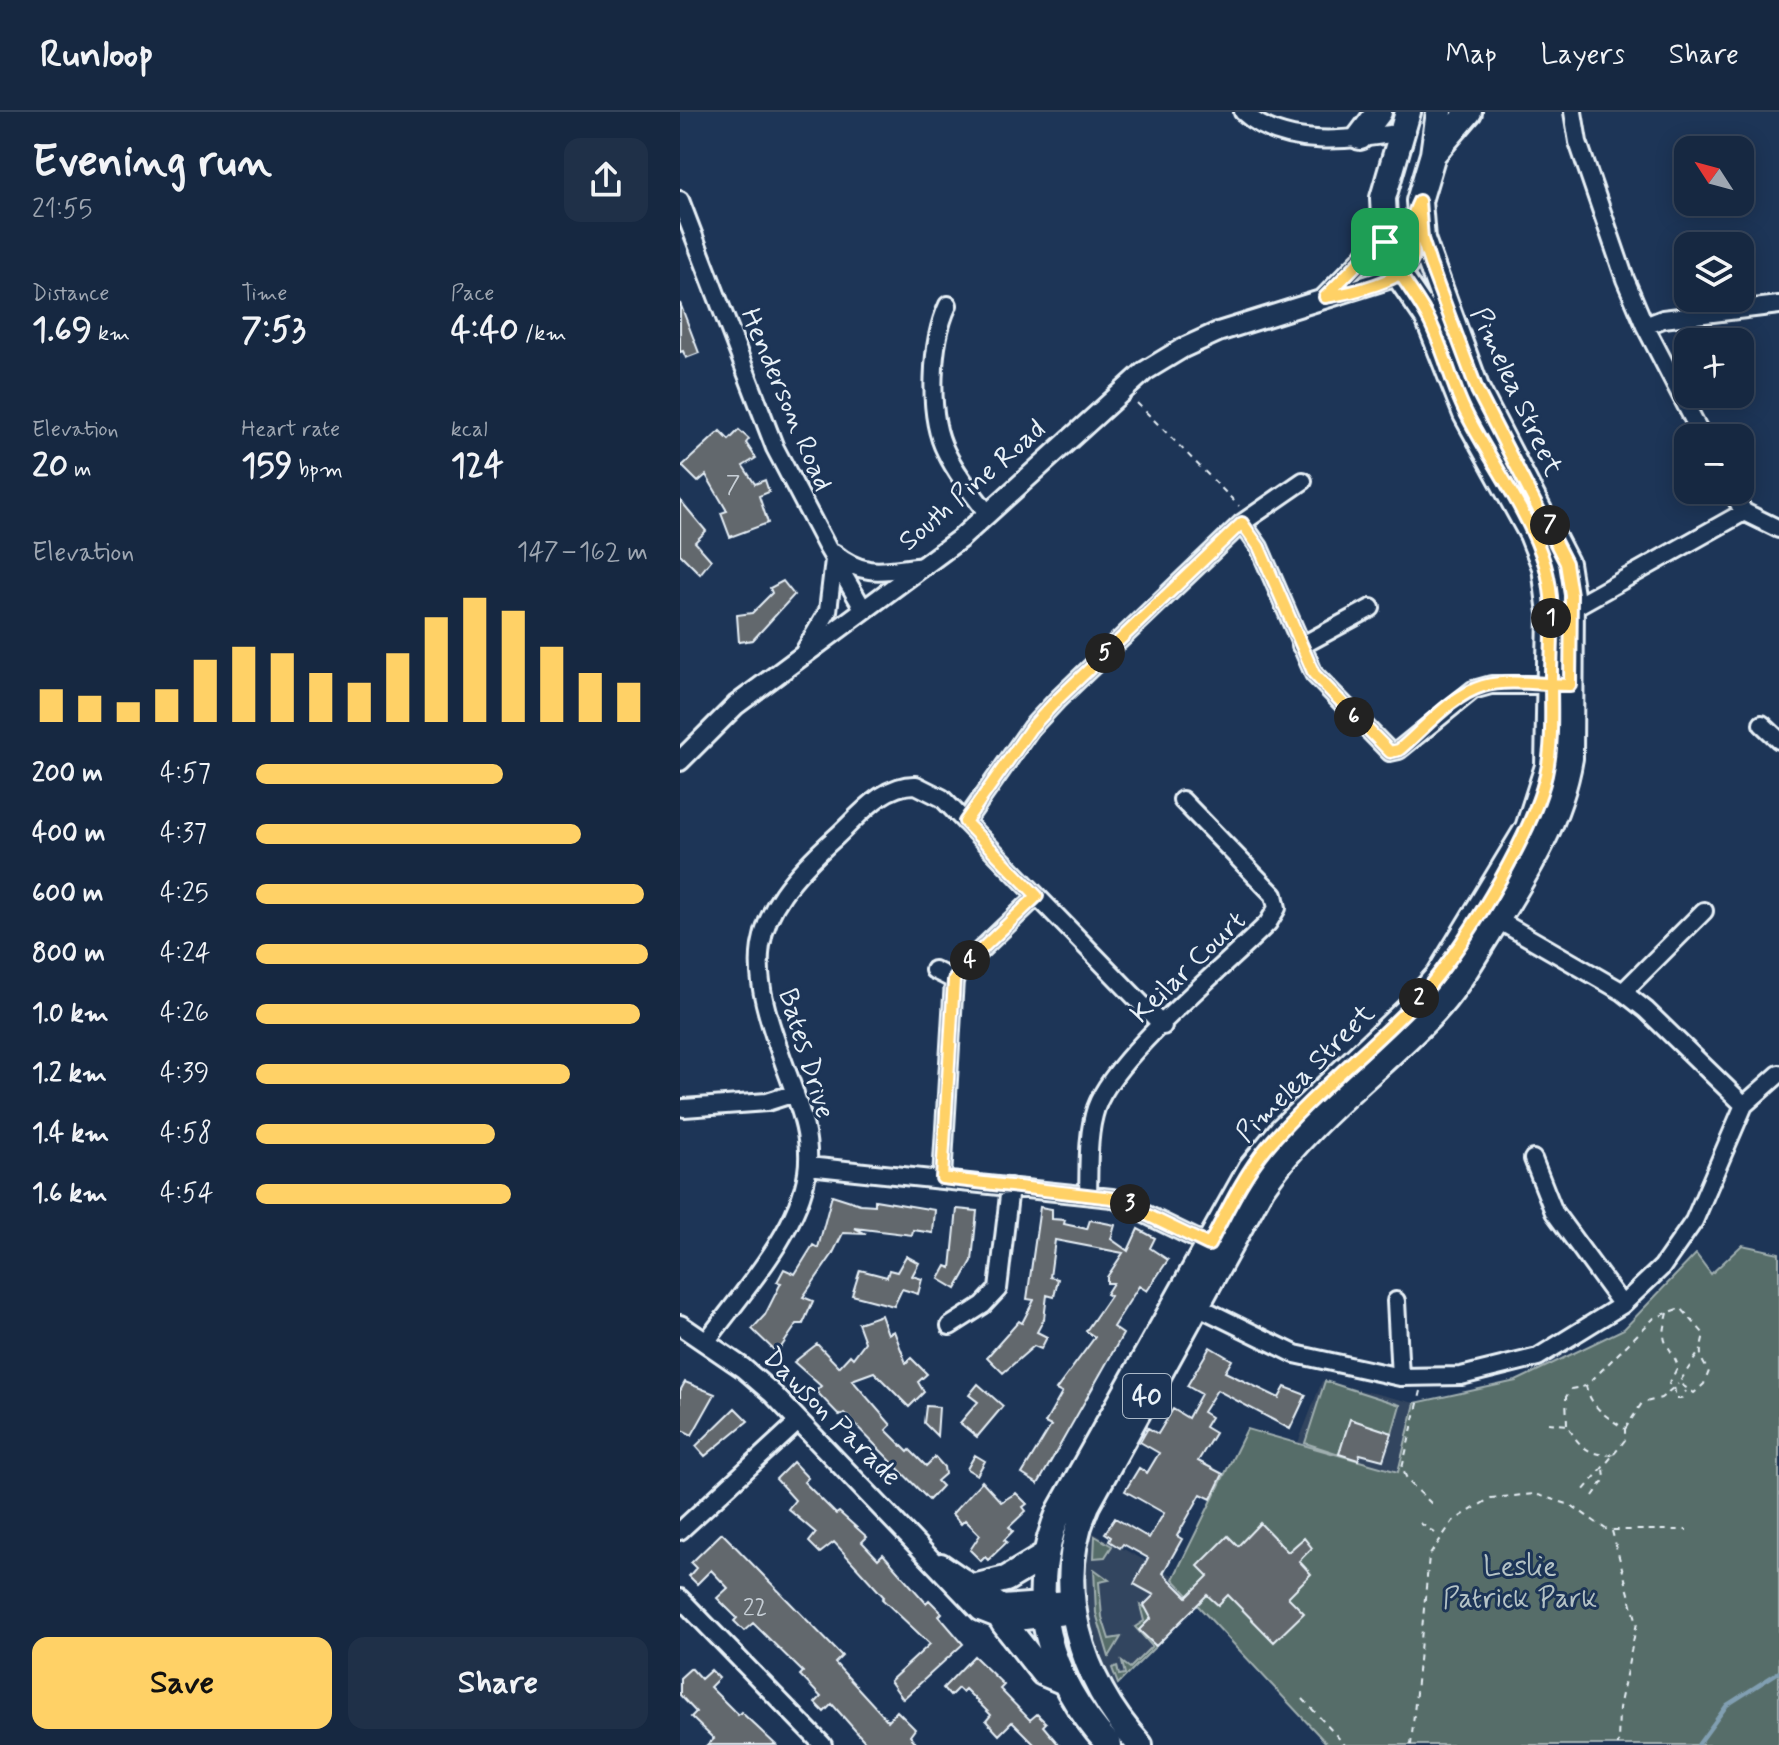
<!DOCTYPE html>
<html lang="en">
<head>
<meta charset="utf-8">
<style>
	:root { --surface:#162841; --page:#1f3048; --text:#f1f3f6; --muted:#9ea6b1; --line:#35445a; --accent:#ffd166 }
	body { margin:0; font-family:Mynerve,sans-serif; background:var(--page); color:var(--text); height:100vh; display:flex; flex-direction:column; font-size:30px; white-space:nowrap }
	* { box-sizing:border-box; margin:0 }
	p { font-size:26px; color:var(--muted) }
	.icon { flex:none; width:44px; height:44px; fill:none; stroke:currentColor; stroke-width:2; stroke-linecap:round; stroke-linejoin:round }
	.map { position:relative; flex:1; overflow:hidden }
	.side { display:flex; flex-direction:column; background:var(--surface); width:680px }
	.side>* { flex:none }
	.needle { width:52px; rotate:306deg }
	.tools { position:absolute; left:994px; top:24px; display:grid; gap:16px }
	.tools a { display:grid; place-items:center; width:80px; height:80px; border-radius:16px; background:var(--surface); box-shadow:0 4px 20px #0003,0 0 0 2px var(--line); font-size:40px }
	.pin { position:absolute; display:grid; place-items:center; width:68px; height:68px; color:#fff; margin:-34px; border-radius:16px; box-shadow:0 4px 12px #0006 }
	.km { position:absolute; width:40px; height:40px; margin:-20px; border-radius:50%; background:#222; color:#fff; font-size:22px; line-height:40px; text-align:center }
	.round { display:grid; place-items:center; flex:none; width:84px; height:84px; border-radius:16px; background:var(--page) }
	.head { display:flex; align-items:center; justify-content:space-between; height:136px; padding:0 32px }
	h1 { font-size:44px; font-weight:700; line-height:60px }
	.metrics { display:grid; grid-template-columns:repeat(3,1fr); gap:12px; height:136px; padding:8px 32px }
	.metrics div { display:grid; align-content:center }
	.metrics b { font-size:34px; font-weight:700 }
	.metrics small { font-size:22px; font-weight:400 }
	.metrics p { font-size:22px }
	.chart { height:224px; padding:16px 32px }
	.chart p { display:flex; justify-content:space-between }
	.chart svg { width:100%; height:144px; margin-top:8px; stroke:var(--accent); stroke-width:6 }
	.button { display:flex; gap:16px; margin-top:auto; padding:16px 32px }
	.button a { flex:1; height:92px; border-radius:16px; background:var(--accent); color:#111; font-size:32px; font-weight:700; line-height:92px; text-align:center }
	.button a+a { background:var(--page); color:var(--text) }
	ul { padding:0 32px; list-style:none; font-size:26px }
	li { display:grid; grid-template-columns:128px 96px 1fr; align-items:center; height:60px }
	li i { height:20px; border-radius:10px; background:var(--accent) }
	header { display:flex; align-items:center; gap:48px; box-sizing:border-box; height:112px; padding:0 40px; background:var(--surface); border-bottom:2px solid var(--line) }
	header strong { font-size:38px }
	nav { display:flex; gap:44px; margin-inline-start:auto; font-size:28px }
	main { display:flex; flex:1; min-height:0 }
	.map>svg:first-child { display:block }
	.built { fill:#32445e }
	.green { fill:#576d69; stroke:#a0afb0; stroke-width:2 }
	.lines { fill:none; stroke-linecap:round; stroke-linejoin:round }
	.stream { stroke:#819fb2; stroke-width:4 }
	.building { fill:#62676d; stroke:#e8f1f8; stroke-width:2 }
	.minor-casing { stroke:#e8f1f8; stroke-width:22 }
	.tertiary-casing { stroke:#e8f1f8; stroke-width:24 }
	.primary-casing { stroke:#e8f1f8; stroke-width:30 }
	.path { stroke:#e8f1f8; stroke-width:2; stroke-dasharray:6 6; stroke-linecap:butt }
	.minor { stroke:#1d3557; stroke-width:16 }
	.tertiary { stroke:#1d3557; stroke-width:18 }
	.primary { stroke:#1d3557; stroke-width:24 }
	.route-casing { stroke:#fff; stroke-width:16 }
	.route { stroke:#ffd166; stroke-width:10 }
	.labels { text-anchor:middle; stroke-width:6; stroke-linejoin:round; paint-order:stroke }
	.number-label { font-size:24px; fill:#c6ced5 }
	.shield { fill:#1d3557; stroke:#abb9c8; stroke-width:2 }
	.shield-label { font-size:26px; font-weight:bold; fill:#e8f1f8 }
	.street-label { font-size:28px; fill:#e8f1f8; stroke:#1d3557 }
	.park-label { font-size:28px; fill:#b5c3c6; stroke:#1d3557 }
</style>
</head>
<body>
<header>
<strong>Runloop</strong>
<nav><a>Map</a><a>Layers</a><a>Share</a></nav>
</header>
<main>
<section class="side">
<div class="head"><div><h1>Evening run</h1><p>21:55</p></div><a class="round"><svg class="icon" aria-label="share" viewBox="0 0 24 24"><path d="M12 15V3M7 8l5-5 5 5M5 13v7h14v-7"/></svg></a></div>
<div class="metrics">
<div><p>Distance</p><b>1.69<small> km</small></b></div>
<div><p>Time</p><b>7:53</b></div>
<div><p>Pace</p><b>4:40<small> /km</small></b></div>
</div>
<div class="metrics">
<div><p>Elevation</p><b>20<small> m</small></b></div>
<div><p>Heart rate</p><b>159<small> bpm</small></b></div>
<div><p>kcal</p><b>124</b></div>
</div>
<div class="chart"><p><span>Elevation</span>147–162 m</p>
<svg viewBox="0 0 160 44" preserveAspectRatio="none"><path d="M5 44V34M15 44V36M25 44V38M35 44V34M45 44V25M55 44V21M65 44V23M75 44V29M85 44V32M95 44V23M105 44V12M115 44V6M125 44V10M135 44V21M145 44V29M155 44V32"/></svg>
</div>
<ul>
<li><b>200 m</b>4:57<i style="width:63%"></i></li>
<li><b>400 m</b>4:37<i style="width:83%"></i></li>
<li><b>600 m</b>4:25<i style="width:99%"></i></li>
<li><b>800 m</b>4:24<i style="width:100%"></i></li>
<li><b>1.0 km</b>4:26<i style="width:98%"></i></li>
<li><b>1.2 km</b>4:39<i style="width:80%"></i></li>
<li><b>1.4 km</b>4:58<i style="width:61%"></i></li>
<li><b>1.6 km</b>4:54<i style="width:65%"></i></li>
</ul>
<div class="button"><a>Save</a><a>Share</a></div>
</section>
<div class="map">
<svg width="1099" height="1633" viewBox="0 0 1099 1633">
	<rect width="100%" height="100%" fill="#1d3557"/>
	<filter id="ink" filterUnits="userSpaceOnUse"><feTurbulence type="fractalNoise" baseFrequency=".0125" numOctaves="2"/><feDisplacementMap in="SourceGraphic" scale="16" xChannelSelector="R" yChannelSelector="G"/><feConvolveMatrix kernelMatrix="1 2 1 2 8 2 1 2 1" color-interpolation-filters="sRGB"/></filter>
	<g filter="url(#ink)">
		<!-- built -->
		<path class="built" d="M642 1269 735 1291 718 1360 618 1331Z
			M406 1417 494 1464 517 1492 432 1578 407 1499Z"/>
		<!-- green -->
		<path class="green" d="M1062 1133 1099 1141V1633H648L493 1467 567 1317 718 1360 735 1291 836 1269 944 1217 1016 1142 1031 1162Z
			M645 1269 720 1293 712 1321 670 1308 659 1342 625 1331Z
			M415 1424 432 1434 425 1445 414 1446Z
			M414 1457 429 1468 419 1470 422 1505 429 1527 441 1525 429 1545 416 1501Z
			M460 1493 469 1498 471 1506 459 1518 476 1534 438 1572 432 1556 437 1554 439 1563 445 1562 442 1550 450 1556 472 1534 455 1515 464 1509Z"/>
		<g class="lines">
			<!-- stream -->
			<path class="stream" d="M1018 1633 1047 1593 1099 1560"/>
		</g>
		<!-- building -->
		<path class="building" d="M0 191 19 241 6 246 3 239 0 240Z
			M59 318 69 327 66 331 76 346 63 354 75 372 85 368 89 380 79 384 88 411 50 425 41 401 47 399 26 363 18 370 2 354 40 319 49 328Z
			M0 388 26 419 15 430 31 448 20 462 0 442Z
			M103 469 114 483 73 528 59 530 57 503 72 501 92 481 90 476Z
			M152 1083 180 1092 195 1093V1088L255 1098 253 1121 233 1118 232 1123 175 1116 186 1122 163 1121 152 1143 123 1185 133 1189 123 1212H117L97 1241 72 1217 85 1203 101 1171 97 1170 104 1157 115 1162 133 1133 138 1136Z
			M360 1095 372 1097V1107L385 1108 384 1112 407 1117 410 1108 435 1113 431 1127 448 1139 458 1117 475 1126 470 1136 488 1148 467 1179 459 1174 433 1215 443 1222 358 1372 342 1362 371 1314 365 1311 382 1281 376 1278 415 1225 406 1219 430 1184 426 1182 433 1171H427V1165L443 1141 375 1128 370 1165 378 1167 374 1185 367 1183 364 1207 357 1220 367 1225 361 1237 354 1234 323 1261 307 1245 339 1209 342 1211 354 1188 347 1187Z
			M277 1097 297 1099 292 1149 276 1177 259 1167 266 1154 271 1156Z
			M226 1144 239 1151 232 1164 242 1167 238 1182 222 1177 214 1194 172 1183 180 1158 207 1165 209 1158 217 1160Z
			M201 1203 208 1222 214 1219 226 1251 231 1246 247 1262 238 1270 244 1280 229 1295 194 1260 172 1268 211 1313 206 1318 228 1340 230 1338 246 1354 255 1345 264 1355 265 1362 257 1369 262 1374 249 1388 164 1301 160 1304 136 1279 141 1274 114 1250 137 1232 159 1255 170 1243 173 1246 185 1230 178 1211Z
			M530 1235 552 1248 545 1260 599 1286 605 1275 626 1283 610 1317 537 1278 523 1300 531 1305 525 1315 535 1321 518 1349 543 1362 531 1387 521 1382 497 1424 502 1427 483 1461 507 1485 528 1464 518 1454 548 1424 558 1434 580 1411 608 1440 624 1426 632 1436 619 1449 631 1462 608 1485 624 1501 594 1530 548 1483 538 1493 527 1483 476 1534 459 1518 471 1506 464 1493 474 1483 454 1472 468 1446 443 1432 440 1436 429 1429 431 1425 425 1421 435 1406 469 1426 484 1401 445 1379 459 1356 467 1361 479 1341 460 1330 468 1316 478 1322 493 1297 508 1306 521 1282 507 1274Z
			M5 1270 35 1282 12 1323 0 1317V1279Z
			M298 1272 323 1294 297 1325 280 1311 298 1290 289 1283Z
			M246 1294 259 1295 257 1324 244 1311Z
			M55 1296 68 1309 25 1344 16 1334Z
			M670 1307 712 1321 703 1348 680 1342 678 1348 659 1342Z
			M295 1343 305 1349 297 1363 287 1357Z
			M113 1350 128 1366 124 1370 156 1402 159 1400 187 1425 182 1430 198 1447 203 1442 246 1491 249 1488 262 1501 259 1504 283 1532 223 1587 210 1569 250 1532 202 1487 204 1485 154 1430 140 1441 129 1430 136 1421 108 1397 115 1388 96 1367Z
			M302 1369 321 1390 336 1381 347 1392 343 1395 346 1399 329 1415 333 1419 324 1428 327 1430 308 1448 305 1445 301 1449 290 1438 300 1423 285 1408 281 1412 272 1402Z
			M42 1421 162 1544 155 1551 208 1609 217 1599 235 1617 230 1624 238 1633H188L152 1592 144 1600 135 1591 141 1585 120 1563 123 1560 73 1511 64 1519 54 1509 57 1506 37 1486 48 1476 31 1458 17 1472 9 1464 16 1456 11 1451Z
			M294 1544 324 1573 320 1577 350 1608 357 1602 366 1611 363 1614 379 1633H355L332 1610 319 1623 306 1609 311 1603 285 1577 282 1580 278 1576 270 1584 263 1576Z
			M11 1556 21 1567 31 1558 39 1566 30 1575 58 1603 61 1600 96 1633H27L34 1627 11 1605 16 1600 0 1583V1566Z"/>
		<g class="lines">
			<!-- minor casing -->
			<g class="minor-casing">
				<path id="minor" d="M563 0C604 38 672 28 723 20
					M893 0 898 30 945 167 965 214 1023 326
					M0 88 95 336 147 435 184 498
					M268 193C251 229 247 303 266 340 277 363 293 382 308 402
					M965 214 983 207 1099 193
					M1051 378 1064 400 1099 417
					M562 411 579 435 634 562 710 640 719 638 793 578 811 573H877
					M154 441C185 467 206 458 244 454
					M891 497 1064 400
					M621 534 691 496
					M125 538 148 499 154 448
					M1082 612 1099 628
					M285 710 351 616 378 587 562 411 623 369
					M811 804 943 880 966 898 1064 993
					M254 858 274 868
					M943 880 1024 799
					M4 996 87 990 115 981
					M853 1047 874 1100 942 1193
					M128 1054 432 1086 537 1137
					M262 1066 274 868 286 852 357 784
					M408 1082C409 1054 407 1023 416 996 434 944 546 854 588 811L597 796 594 783 502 688
					M716 1189 720 1265
					M509 1190 615 1242 720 1265 781 1264 858 1245 942 1193 982 1155 1014 1109 1064 993 1099 962
					M270 1214 303 1193 318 1177 330 1075
					M26 1230C61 1182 119 1119 127 1060 132 1027 120 996 109 965 66 851 61 810 157 724 180 703 203 672 236 673L262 686 483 914
					M0 1419 119 1309
					M0 1486 143 1633"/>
			</g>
			<!-- tertiary casing -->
			<g class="tertiary-casing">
				<path id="tertiary" d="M645 185 682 147 703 118
					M0 649 56 593 281 426 465 259 503 236 538 220 708 167 725 158 733 147 731 113
					M0 1213 63 1256 93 1282 300 1499 328 1510 393 1502
					M261 1451 322 1493 390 1488"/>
			</g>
			<!-- primary casing -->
			<g class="primary-casing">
				<path id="primary" d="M680 25 699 0
					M754 41 789 0
					M293 1475 326 1467 366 1443
					M323 1510 363 1561 382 1569
					M429 1633C368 1566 343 1484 380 1398L571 1056 602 1018 731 895 759 863 848 716 868 654 871 501 865 455 852 422 786 302 748 206 718 162 705 130 703 86 728 0
					M460 1633C401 1568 371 1475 407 1393L582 1075C628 1008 697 959 753 901 775 878 791 849 808 822 843 766 879 712 890 646L891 483 886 451 797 278 742 127 739 89 753 42 759 0"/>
			</g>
			<!-- path -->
			<path class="path" d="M457 291 559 394
				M988 1201C979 1237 987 1225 998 1254L989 1272 994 1274 996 1287H1001L1006 1279
				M741 1279 722 1356 728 1369 754 1394
				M868 1311 888 1313C896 1333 912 1346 934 1342L903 1379
				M887 1312 886 1285 891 1277 906 1274
				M945 1317 962 1291 981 1286 998 1272
				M934 1342 945 1328V1317C927 1305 911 1296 906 1274L974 1206 1001 1196 1024 1222C1020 1239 1018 1246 1029 1259L1024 1272 1014 1281 999 1271 1019 1240
				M913 1384 925 1367 924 1356
				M740 1411 758 1423
				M932 1419 957 1511 939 1596 938 1633
				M623 1587 665 1633
				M731 1633 749 1444 773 1409 811 1386 855 1382 891 1393 927 1418H1007"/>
			<!-- minor -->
			<use href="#minor" class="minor"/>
			<!-- tertiary -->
			<use href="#tertiary" class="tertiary"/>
			<!-- primary -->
			<use href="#primary" class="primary"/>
		</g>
	</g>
	<g class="lines" filter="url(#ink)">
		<!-- route casing -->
		<g class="route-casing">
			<path id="route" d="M705 130C714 160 735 180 749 208 765 239 771 273 787 303 812 352 849 400 865 453 876 489 871 529 871 567 871 599 873 632 866 663 852 724 778 847 734 891 687 940 631 983 587 1035 563 1064 547 1099 529 1133L432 1086 262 1066 274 868 286 852 357 784 285 710 351 616 378 587 562 411 579 435 634 562 710 640 719 638C743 618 772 583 803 574 830 567 862 573 890 573L891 483 886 451 797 278 750 152 742 127 739 89C727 113 735 121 733 144 731 169 665 182 645 185L682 147 703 118 705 130"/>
		</g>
		<!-- route -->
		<use href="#route" class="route"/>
	</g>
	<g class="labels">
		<!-- number labels -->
		<g class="number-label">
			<text x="53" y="380">7</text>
			<text x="75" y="1503">22</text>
		</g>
		<!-- shield labels -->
		<rect class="shield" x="443" y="1262" width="48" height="44" rx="6"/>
		<g class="shield-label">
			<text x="467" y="1293">40</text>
		</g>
		<!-- street labels -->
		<g class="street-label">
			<text transform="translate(838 279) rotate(65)" y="10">Pimelea Street</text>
			<text transform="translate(108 287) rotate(67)" y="10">Henderson Road</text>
			<text transform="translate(291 372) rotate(-41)" y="10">South Pine Road</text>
			<text transform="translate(507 854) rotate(-44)" y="10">Keilar Court</text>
			<text transform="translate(128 941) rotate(73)" y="10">Bates Drive</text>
			<text transform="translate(624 960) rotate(-45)" y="10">Pimelea Street</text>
			<text transform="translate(153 1304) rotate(45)" y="10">Dawson Parade</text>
		</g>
		<!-- park labels -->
		<g class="park-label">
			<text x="840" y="1463">Leslie<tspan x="840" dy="32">Patrick Park</tspan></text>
		</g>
	</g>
</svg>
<div class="tools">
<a><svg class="needle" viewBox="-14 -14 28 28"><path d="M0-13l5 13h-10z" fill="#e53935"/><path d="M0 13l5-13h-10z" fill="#9ea6b1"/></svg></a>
<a><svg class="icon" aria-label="layers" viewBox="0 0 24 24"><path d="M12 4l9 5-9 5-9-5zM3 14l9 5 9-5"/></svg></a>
<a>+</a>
<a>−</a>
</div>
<div class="pin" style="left:705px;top:130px;background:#1e9e55"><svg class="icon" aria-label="arrive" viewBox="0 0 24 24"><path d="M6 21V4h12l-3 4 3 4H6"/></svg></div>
<b class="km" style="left:871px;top:506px">1</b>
<b class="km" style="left:739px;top:886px">2</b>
<b class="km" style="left:450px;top:1092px">3</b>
<b class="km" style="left:290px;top:848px">4</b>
<b class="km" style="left:425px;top:541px">5</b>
<b class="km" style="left:674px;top:605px">6</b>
<b class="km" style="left:870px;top:413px">7</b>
</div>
</main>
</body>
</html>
